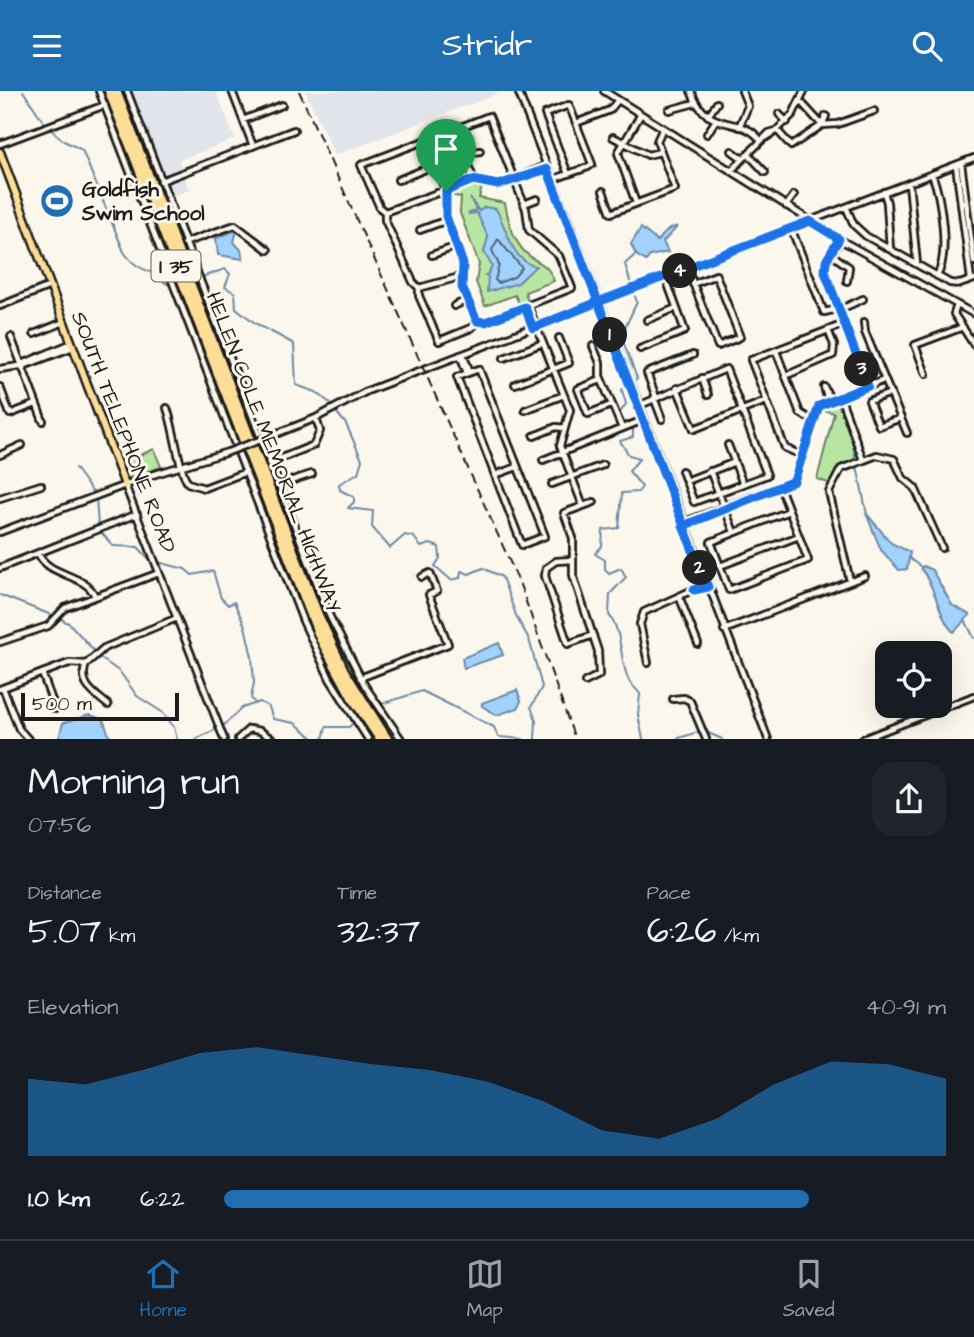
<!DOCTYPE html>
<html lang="en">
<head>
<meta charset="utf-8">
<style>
	:root { --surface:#171b24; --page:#20242c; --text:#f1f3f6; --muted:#9ea1a6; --line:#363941; --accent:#1f6fb2 }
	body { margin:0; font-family:"Architects Daughter",sans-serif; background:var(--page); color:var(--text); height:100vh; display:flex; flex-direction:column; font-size:26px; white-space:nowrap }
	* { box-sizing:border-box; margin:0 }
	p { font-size:23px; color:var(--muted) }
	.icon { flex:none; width:38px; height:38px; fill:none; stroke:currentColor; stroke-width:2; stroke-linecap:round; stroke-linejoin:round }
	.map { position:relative; height:648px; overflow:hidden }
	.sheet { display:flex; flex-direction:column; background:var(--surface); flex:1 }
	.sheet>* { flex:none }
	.tools { position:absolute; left:875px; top:550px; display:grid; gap:14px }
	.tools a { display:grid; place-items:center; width:77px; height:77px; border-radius:14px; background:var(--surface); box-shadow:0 7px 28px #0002; font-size:35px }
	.scale { position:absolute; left:21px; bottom:18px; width:158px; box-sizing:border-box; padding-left:7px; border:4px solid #1c1c1c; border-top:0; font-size:19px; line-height:24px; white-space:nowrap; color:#1c1c1c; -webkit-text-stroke:5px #fbf7ec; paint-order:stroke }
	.pin { position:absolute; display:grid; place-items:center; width:60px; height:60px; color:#fff; margin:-72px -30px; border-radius:50% 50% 50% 0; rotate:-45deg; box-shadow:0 0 7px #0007 }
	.pin .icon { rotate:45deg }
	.km { position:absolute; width:35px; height:35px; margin:-18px; border-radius:50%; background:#222; color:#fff; font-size:19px; line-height:35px; text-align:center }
	.round { display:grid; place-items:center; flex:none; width:74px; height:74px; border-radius:21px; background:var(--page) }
	.head { display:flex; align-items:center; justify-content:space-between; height:119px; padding:0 28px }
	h1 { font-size:38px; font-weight:600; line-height:52px }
	.figures { display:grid; grid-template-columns:repeat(3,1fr); gap:10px; height:119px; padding:7px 28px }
	.figures div { display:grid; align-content:center }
	.figures b { font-size:35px; font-weight:600 }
	.figures small { font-size:19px; font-weight:400 }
	.figures p { font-size:19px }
	.chart { height:196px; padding:14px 28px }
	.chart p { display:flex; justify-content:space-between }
	.chart svg { width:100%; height:126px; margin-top:7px; fill:var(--accent); opacity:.7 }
	ul { padding:0 28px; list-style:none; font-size:23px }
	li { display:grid; grid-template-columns:112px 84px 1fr; align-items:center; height:52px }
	li i { height:18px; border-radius:9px; background:var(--accent) }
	header { display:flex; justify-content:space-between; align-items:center; height:91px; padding:0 28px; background:var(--accent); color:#fff; font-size:32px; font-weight:600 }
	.tabs { display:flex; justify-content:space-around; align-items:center; height:98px; border-top:2px solid var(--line); background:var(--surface); font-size:19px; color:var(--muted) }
	.tabs a { display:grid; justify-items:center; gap:4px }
	.tabs .selected { color:var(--accent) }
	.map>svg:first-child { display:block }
	.built { fill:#e1e4ea }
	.green { fill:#b9e5a3; stroke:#6a8060; stroke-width:2 }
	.water { fill:#a2d2fe; stroke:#6c89a4; stroke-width:2 }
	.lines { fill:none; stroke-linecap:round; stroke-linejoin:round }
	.shore { stroke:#526576; stroke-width:2 }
	.stream { stroke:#6c89a4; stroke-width:2 }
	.minor-casing { stroke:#1c1c1c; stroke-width:10 }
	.major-casing { stroke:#1c1c1c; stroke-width:11 }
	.highway-casing { stroke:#1c1c1c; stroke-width:13 }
	.minor { stroke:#fbf7ec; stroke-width:4.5 }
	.major { stroke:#fdde96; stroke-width:6 }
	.highway { stroke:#fdde96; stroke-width:8 }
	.rail { stroke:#1c1c1c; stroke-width:2; stroke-dasharray:10 5; stroke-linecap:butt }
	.minor-bridge-casing { stroke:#1c1c1c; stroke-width:10; stroke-linecap:butt }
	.minor-bridge { stroke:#fbf7ec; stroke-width:4.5 }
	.route-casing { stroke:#fff; stroke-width:14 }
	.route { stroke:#1a73e8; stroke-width:9 }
	.labels { text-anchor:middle; stroke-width:6; stroke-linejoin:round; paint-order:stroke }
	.shield { fill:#fbf7ec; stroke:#5f5e5a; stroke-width:2 }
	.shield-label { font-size:19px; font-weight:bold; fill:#1c1c1c }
	.poi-label { font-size:21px; font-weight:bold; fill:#1c1c1c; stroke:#fbf7ec; text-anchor:start }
	.street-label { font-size:21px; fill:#1c1c1c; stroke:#fbf7ec }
</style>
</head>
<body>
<header><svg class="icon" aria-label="menu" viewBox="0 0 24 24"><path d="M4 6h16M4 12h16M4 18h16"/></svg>Stridr<svg class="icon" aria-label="search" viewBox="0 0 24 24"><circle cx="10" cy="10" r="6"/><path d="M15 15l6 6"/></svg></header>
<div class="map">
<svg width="974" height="648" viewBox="0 0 974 648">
	<rect width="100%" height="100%" fill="#fbf7ec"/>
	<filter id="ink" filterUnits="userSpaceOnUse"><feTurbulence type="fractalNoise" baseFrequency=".0143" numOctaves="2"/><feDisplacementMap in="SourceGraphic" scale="14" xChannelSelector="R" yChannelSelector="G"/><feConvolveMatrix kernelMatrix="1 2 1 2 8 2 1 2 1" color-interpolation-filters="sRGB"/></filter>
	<g filter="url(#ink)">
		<!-- built -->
		<path class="built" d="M130 0H216L235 48 179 69 189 99 169 106Z
			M305 0H496L497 3 335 64Z"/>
		<!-- green -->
		<path class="green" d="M467 92H483L479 107 505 112C508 128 512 146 523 159 536 174 546 168 554 190L525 201 529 213 521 216 515 204 485 215 476 191 479 173 460 122 461 106 448 104Z
			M838 308 861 368 842 376 831 393 817 388 834 322 820 318Z
			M154 358 161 376 127 388 121 372Z"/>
		<!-- water -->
		<path class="water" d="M470 107 479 120 485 116 496 118C507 136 511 171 536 175L518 192 487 201 488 186 485 184 488 183 492 175 484 161 488 146 477 122 468 123 476 119Z
			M678 135 663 151 668 161 650 165 646 170 636 164 631 153 641 137 657 150 669 138Z
			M237 139 234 151 241 159 243 168 218 164 216 147Z
			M866 422 891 452 910 461 907 478 899 479 881 459Z
			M923 475 932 479 952 514 970 524 954 541C941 533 935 493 921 478Z
			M499 552 503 564 464 577 462 567Z
			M517 599 521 610 518 617 497 624 482 615V612Z
			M89 624 103 628 110 647H59L63 632Z"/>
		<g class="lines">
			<!-- shore -->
			<path class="shore" d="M498 148 522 177 514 186 498 192 495 189 499 174 492 159Z"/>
			<!-- stream -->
			<path class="stream" d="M23 0 45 33
				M49 37 64 50 82 59 124 161C133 174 139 176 152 182 161 186 161 192 172 195
				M202 186 225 178 230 183 225 196 235 202 236 217 255 232 294 253 296 294 316 301 330 312
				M632 197 625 173 636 163
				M632 292 637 287 621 245 637 211 633 200
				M627 294 622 299 626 313 619 323 624 331 629 333
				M332 316 346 333 362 369 358 382 339 393 340 399 354 406V411L348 417 373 420 372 436 390 457 405 444 414 446 421 456 430 453 439 456 440 467 435 475 451 489 460 487 461 480 469 483 483 477 502 486 517 527 529 548 542 596 531 616 536 629 535 648
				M633 335V346L620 350 629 364 640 367 629 380 642 396 638 401 622 402 619 437 603 439 602 455 595 463 605 469V478L609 482 621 477 626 486 610 503 609 524C623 541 619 569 629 590 631 594 637 598 640 603L638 624 643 648
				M852 350 867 424
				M75 377 96 406 98 435
				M100 440 113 455 138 456 150 469 185 478 192 484 213 480 221 507 228 514 234 511 245 535 252 566 254 592 251 607 254 611
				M909 467 921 476
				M0 504 54 525
				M59 527 70 533 95 561
				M966 531 974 547
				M99 566 120 581 137 605 162 621 174 636 177 648
				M381 613 422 600 494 636 498 646
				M222 636 242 617 260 611 269 616 273 628 295 632 314 648
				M706 641 722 648
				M499 646 523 648
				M196 648 217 638
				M323 648 326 636H349L353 632
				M676 648 701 640"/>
			<!-- minor casing -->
			<g class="minor-casing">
				<path id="minor" d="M99 0 303 530 330 588 368 648
					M127 0 330 526 365 595 401 648
					M232 0 253 55
					M518 0 768 648
					M604 0 846 152 974 223
					M691 0C708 46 742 22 761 50
					M800 10 822 34 826 25
					M669 19 695 12
					M779 23 787 31
					M708 25 717 12
					M243 29 282 14
					M576 32 610 19 618 9
					M739 36 748 15 742 0
					M777 39 791 55 822 34 838 33 874 20
					M777 39 793 23 804 0
					M707 43 716 29
					M613 46 648 64 660 61
					M0 53 105 14
					M732 60 743 68
					M748 63 765 81
					M462 64 480 60
					M961 72 974 171
					M546 74 514 89 547 78
					M956 74 971 189
					M731 80 769 42 776 40 765 47
					M932 83C941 106 950 163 937 185
					M398 89 433 75
					M551 89 588 76 592 73 569 14 545 23 568 83
					M161 90 294 39
					M909 92 917 173
					M603 100 611 122 675 98 657 50 663 37
					M884 101 887 112 890 158
					M636 112 618 62 641 23
					M524 113 537 108
					M786 115 794 104
					M846 116 854 134 866 145 950 192 960 193 974 188
					M385 121V129L413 191 419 197V205L439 250 471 237 478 231 488 230 572 197 559 165 529 139 526 118 489 25 453 39 474 89
					M385 121 380 117 361 74 424 50 446 100V125L463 173 462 196 477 230
					M385 121 470 90 498 94 514 89
					M791 137 824 221 838 218
					M420 139 447 129
					M839 148 826 170 825 181 868 295
					M184 152 235 134 268 159
					M832 162 841 149
					M831 163 849 176 847 190
					M432 164 457 155
					M687 177 718 255 740 246 716 184 693 193
					M419 197 463 185
					M957 214 954 223 974 254
					M0 215 50 195
					M454 215 467 209
					M528 215 570 319 560 355 583 415
					M525 216 533 237
					M839 219 863 208
					M647 229 676 217
					M864 231 865 241 907 342
					M34 243 64 231
					M11 246 43 330
					M593 255 600 272V285L622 337
					M640 258 685 240 665 185
					M776 260 800 322 813 330
					M463 263 470 281
					M460 264 467 282
					M504 267 543 252
					M22 273 72 252
					M0 278 26 274 73 256
					M479 278 545 445 522 454 457 286Z
					M926 283 915 254 963 236
					M785 285 833 264 834 254 828 239
					M702 287 708 304
					M601 289 578 298 588 323 611 314
					M515 293 569 272 559 247
					M0 296 10 323 36 313
					M677 297 694 338 766 310
					M891 302 869 310 879 335 901 327
					M840 305 863 369
					M656 306 647 282 693 264
					M654 307 662 328
					M828 310 824 296 831 309
					M638 315 726 278 767 384 694 411 682 380
					M167 317C174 336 179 380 188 392L204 397 246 381
					M525 319 564 304
					M534 345 556 336 564 337
					M268 346 316 327 367 300 974 67
					M728 354 743 393
					M0 364 22 354
					M804 365 785 357 751 269 844 233
					M543 369 643 329
					M269 372 314 354 320 340 316 327
					M710 380 734 441
					M495 384 517 376
					M686 390 735 371
					M287 391 312 383
					M552 393 603 374
					M125 394 224 648
					M780 396 808 469 729 499 711 451 789 420
					M0 407 41 394
					M682 432 794 390 819 315 884 289
					M0 441 152 384 228 361
					M38 462C48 486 85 482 95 505
					M572 469 556 470 546 477 545 485 568 553 593 544
					M720 475 799 445
					M0 477 137 423
					M850 490 829 401 841 378 877 364 894 368 903 387 915 397 942 457
					M679 505 698 553
					M724 539 865 485
					M0 551 48 535 65 517 159 482
					M648 572 640 533 644 521 706 493
					M86 573C78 594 94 602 108 614
					M42 582 55 618
					M360 587 448 553 429 504 437 500 430 482 422 486
					M585 591 599 584 598 560 573 484V447L564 422 594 411
					M3 597 19 638 28 648
					M0 598 69 572 86 573 104 557 177 527
					M673 608 684 607 690 610 706 648
					M238 648 249 638 260 640 272 648
					M863 648 974 605"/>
			</g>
			<!-- major casing -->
			<g class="major-casing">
				<path id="major" d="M0 61 125 394"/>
			</g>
			<!-- highway casing -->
			<g class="highway-casing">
				<path id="highway" d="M109 0 320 547 352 606 380 648
					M116 0 318 524 344 580 387 648"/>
			</g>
			<!-- minor -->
			<use href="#minor" class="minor"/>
			<!-- major -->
			<use href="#major" class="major"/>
			<!-- highway -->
			<use href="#highway" class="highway"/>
			<!-- rail -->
			<path class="rail" d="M299 0 519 491 575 648"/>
			<!-- minor-bridge casing -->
			<g class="minor-bridge-casing">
				<path id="minor-bridge" d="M228 361 268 346"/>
			</g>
			<!-- minor-bridge -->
			<use href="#minor-bridge" class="minor-bridge"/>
		</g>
	</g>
	<g class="lines" filter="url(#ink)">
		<!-- route casing -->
		<g class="route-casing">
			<path id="route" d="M446 100V125L463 173 462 196 477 230 485 231 525 216 533 237 598 211 706 493 694 499 708 496 683 435 794 390 819 315 868 295 825 181 826 170 839 148 810 130 598 211 547 78 498 94 473 89 446 100"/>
		</g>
		<!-- route -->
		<use href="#route" class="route"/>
	</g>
	<!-- icons -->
	<defs>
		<g id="stadium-disc" transform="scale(1.75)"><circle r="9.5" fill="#1f6fb2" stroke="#fbf7ec"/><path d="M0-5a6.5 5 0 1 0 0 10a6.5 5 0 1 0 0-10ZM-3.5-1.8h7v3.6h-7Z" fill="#fff"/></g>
	</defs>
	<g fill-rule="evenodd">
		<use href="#stadium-disc" x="57" y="110"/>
	</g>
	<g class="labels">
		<!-- shield labels -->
		<rect class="shield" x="151.5" y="159.5" width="49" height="31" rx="5"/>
		<g class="shield-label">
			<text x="176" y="182">I 35</text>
		</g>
		<!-- poi labels -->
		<g class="poi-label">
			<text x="82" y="105">Goldfish<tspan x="82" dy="24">Swim School</tspan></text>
		</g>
		<!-- street labels -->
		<g class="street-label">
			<text transform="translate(124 341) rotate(69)" y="7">SOUTH TELEPHONE ROAD</text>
			<text transform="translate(274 361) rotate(69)" y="7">HELEN COLE MEMORIAL HIGHWAY</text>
		</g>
	</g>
</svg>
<div class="tools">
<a><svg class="icon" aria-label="locate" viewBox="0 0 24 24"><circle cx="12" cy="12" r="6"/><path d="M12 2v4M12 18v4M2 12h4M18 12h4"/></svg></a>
</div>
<div class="scale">500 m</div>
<div class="pin" style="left:446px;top:100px;background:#1e9e55"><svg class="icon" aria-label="arrive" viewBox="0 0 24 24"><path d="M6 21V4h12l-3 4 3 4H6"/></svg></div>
<b class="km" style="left:610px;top:244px">1</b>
<b class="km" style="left:700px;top:477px">2</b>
<b class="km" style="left:862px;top:278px">3</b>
<b class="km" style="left:680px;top:180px">4</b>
</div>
<section class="sheet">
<div class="head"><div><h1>Morning run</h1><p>07:56</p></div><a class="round"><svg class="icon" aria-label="share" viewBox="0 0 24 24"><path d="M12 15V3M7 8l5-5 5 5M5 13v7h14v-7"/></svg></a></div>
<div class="figures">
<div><p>Distance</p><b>5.07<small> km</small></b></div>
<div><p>Time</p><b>32:37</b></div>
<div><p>Pace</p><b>6:26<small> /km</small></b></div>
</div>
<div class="chart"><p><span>Elevation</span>40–91 m</p>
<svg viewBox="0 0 160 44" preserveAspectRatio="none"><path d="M0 44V17L10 19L20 14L30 8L40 6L50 9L60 12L70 14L80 18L90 25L100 35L110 38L120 31L130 19L140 11L150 12L160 17V44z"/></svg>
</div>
<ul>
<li><b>1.0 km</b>6:22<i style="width:81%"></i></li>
</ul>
</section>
<nav class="tabs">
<a class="selected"><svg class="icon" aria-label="home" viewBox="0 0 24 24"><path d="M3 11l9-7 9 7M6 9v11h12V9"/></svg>Home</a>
<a><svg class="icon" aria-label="map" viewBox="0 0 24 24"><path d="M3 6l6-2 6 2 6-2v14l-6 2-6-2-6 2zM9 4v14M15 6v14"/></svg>Map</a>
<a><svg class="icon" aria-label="saved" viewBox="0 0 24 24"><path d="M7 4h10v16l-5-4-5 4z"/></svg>Saved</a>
</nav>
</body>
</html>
